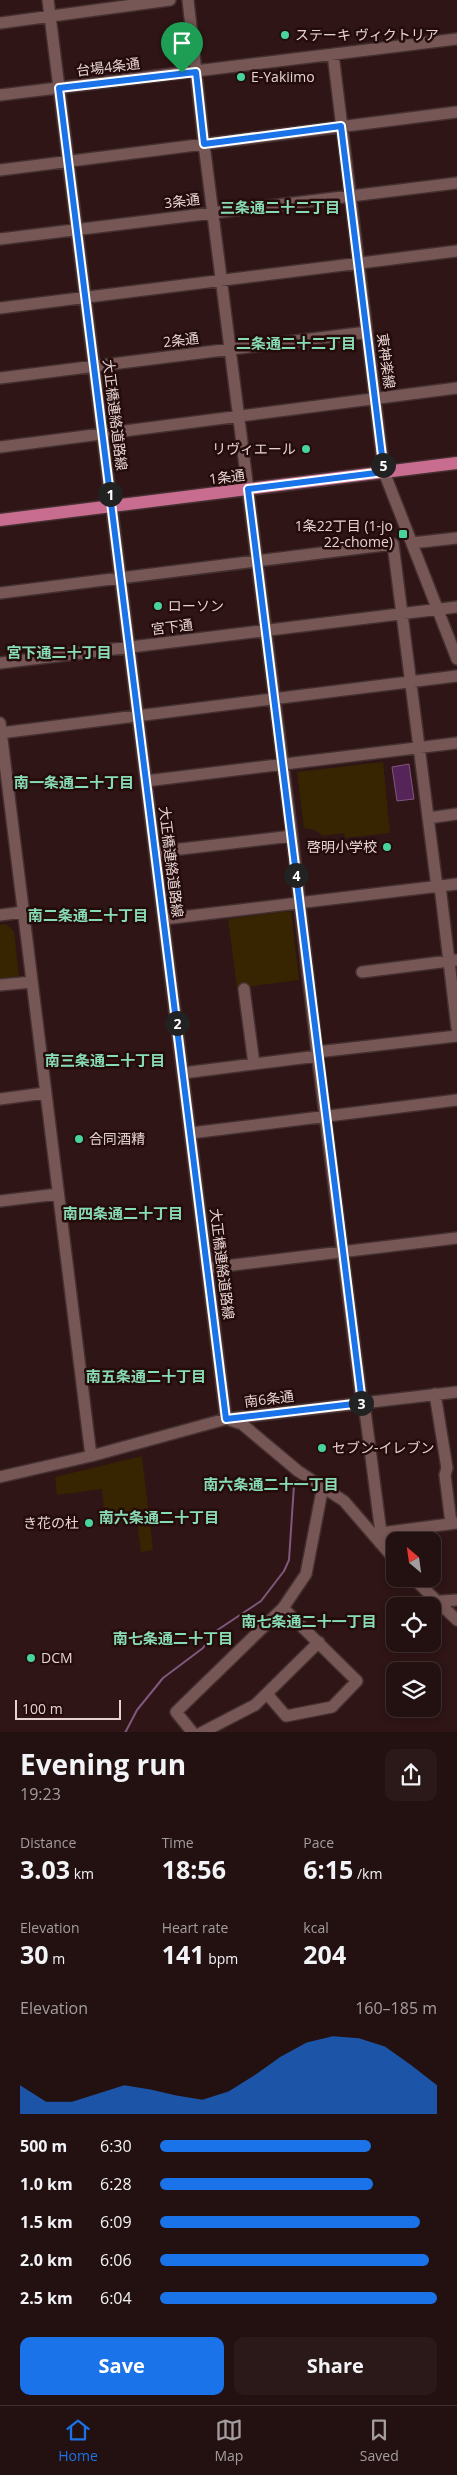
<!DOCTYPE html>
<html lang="en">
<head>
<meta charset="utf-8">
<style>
	:root { --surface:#231010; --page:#2b1919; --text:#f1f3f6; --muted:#a39d9f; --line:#403030; --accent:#1a73e8 }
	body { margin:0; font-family:"Open Sans","Noto Sans JP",sans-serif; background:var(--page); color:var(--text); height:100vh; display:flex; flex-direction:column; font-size:19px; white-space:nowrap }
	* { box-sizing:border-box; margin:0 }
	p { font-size:16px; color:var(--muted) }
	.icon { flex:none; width:28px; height:28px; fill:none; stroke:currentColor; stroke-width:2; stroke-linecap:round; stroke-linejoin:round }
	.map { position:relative; height:1732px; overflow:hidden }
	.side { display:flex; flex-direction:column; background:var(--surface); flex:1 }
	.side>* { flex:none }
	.needle { width:32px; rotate:331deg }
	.controls { position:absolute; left:386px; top:1532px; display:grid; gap:10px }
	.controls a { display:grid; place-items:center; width:55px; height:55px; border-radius:10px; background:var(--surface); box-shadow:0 2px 8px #0003,0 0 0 1px var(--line); font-size:25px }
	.scale { position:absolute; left:15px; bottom:12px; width:106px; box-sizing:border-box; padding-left:5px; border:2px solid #e6d3d1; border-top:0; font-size:14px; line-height:18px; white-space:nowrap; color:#e6d3d1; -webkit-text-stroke:4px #250c0c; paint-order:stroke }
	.pin { position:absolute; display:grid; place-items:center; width:42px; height:42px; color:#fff; margin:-51px -21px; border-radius:50% 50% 50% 0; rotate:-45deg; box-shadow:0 0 5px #0007 }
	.pin .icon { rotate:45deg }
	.km { position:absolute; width:25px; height:25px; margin:-12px; border-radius:50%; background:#222; color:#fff; font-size:14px; line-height:25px; text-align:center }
	.round { display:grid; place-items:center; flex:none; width:52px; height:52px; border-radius:10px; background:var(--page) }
	.summary { display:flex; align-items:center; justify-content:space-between; height:85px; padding:0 20px }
	h1 { font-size:28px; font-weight:700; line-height:38px }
	.metrics { display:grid; grid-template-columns:repeat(3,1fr); gap:8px; height:85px; padding:5px 20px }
	.metrics div { display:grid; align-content:center }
	.metrics b { font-size:25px; font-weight:700 }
	.metrics small { font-size:14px; font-weight:400 }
	.metrics p { font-size:14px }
	.chart { height:140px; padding:10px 20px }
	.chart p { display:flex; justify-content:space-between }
	.chart svg { width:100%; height:90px; margin-top:5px; fill:var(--accent); opacity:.7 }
	.button { display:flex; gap:10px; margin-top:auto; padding:10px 20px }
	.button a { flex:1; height:58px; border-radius:10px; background:var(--accent); color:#fff; font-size:20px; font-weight:700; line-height:58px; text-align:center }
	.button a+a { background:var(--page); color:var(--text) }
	ul { padding:0 20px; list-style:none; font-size:16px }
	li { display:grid; grid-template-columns:80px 60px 1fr; align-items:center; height:38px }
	li i { height:12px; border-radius:6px; background:var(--accent) }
	.tab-bar { display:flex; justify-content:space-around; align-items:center; height:70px; border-top:1px solid var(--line); background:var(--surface); font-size:14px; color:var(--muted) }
	.tab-bar a { display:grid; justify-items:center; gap:2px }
	.tab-bar .current { color:var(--accent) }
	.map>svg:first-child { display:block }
	.green { fill:#372401 }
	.water { fill:#552459; stroke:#80587d }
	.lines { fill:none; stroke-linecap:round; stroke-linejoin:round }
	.stream { stroke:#80587d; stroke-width:2 }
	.minor-casing { stroke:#443030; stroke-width:14 }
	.major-casing { stroke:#443030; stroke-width:15 }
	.minor { stroke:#775755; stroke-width:11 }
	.major { stroke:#c86d90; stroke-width:12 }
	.route-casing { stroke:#fff; stroke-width:10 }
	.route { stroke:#1a73e8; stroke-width:6 }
	.poi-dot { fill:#49d49c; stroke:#250c0c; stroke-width:2 }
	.labels { text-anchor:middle; stroke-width:5; stroke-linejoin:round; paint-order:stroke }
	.poi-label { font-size:14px; fill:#e6d3d1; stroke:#250c0c; text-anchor:start }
	.street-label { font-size:14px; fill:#e6d3d1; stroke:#250c0c }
	.neighbourhood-label { font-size:15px; font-weight:bold; fill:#88dcb4; stroke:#250c0c }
</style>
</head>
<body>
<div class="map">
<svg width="457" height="1733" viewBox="0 0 457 1733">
	<rect width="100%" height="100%" fill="#2f1515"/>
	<!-- green -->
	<path class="green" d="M383 762 390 833 345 838 344 833 323 836 315 830 304 828 297 772Z
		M291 911 299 980 237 988 228 919Z
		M6 924 14 932 19 976 0 979V925Z
		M142 1456 153 1550 141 1552 137 1521 106 1525 102 1489 57 1495 55 1477Z"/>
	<!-- water -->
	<path class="water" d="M409 764 414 799 397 801 392 767Z"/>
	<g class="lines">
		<!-- stream -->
		<path class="stream" d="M125 1733 137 1710 163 1678 203 1648 213 1633 261 1601 284 1571 289 1560 294 1485 297 1481"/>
		<!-- minor casing -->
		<g class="minor-casing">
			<path id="minor" d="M48 0 226 1419
				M188 0 204 144 292 836 317 1052 362 1403
				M0 23 170 0
				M333 54 384 472 457 659
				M0 95 457 39
				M0 170 457 112
				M0 239 457 183
				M0 308 457 251
				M0 378 367 332
				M0 447 457 388
				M412 543 457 538
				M0 593 393 544 437 887
				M0 663 457 607
				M0 723 91 1456
				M0 733 457 676
				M146 781 457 743
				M428 818 457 814
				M155 852 292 836
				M440 886 457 1028
				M0 915 23 912
				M164 919 457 884
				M362 972 457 960
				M0 985 32 982
				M244 989 254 1064
				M317 1052 457 1036
				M183 1073 318 1056
				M0 1099 45 1093
				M191 1133 457 1100
				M0 1201 58 1194
				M208 1268 457 1238
				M435 1394 447 1468 445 1475 451 1523
				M364 1403 381 1533 380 1543
				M230 1420 242 1424 298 1471 344 1501 395 1560
				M0 1477 91 1456 226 1419 457 1392
				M381 1533 457 1523
				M414 1579 457 1620
				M438 1603 442 1601 457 1600
				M267 1694 286 1716 332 1707 357 1681 283 1608
				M193 1733 176 1712 283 1608 306 1574 323 1486
				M201 1733 255 1705 319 1642"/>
		</g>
		<!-- major casing -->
		<g class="major-casing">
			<path id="major" d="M0 520 457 463"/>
		</g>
		<!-- minor -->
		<use href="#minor" class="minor"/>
		<!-- major -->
		<use href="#major" class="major"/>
	</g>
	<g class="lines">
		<!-- route casing -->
		<g class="route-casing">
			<path id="route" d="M196 72 204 144 341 126 384 472 248 489 362 1403 226 1419 59 88Z"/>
		</g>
		<!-- route -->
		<use href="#route" class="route"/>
	</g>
	<!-- markers -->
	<g class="poi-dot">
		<circle cx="285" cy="35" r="5"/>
		<circle cx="241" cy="77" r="5"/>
		<circle cx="306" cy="449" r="5"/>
		<rect x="398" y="529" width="10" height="10" rx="2.5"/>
		<circle cx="158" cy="606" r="5"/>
		<circle cx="387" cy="847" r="5"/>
		<circle cx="79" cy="1139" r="5"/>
		<circle cx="322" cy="1448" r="5"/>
		<circle cx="89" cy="1523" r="5"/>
		<circle cx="31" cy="1658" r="5"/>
	</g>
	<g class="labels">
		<!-- poi labels -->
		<g class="poi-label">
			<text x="295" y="40">ステーキ ヴィクトリア</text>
			<text x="251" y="82">E-Yakiimo</text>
			<text x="296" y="454" text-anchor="end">リヴィエール</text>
			<text x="393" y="531" text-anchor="end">1条22丁目 (1-jo<tspan x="393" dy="16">22-chome)</tspan></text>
			<text x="168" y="611">ローソン</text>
			<text x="377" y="852" text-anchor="end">啓明小学校</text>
			<text x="89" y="1144">合同酒精</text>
			<text x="332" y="1453">セブン-イレブン</text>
			<text x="79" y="1528" text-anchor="end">き花の杜</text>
			<text x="41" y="1663">DCM</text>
		</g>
		<!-- street labels -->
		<g class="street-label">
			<text transform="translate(108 67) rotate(-7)" y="5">台場4条通</text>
			<text transform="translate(182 201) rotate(-7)" y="5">3条通</text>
			<text transform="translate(181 340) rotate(-7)" y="5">2条通</text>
			<text transform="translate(386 361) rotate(82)" y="5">東神楽線</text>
			<text transform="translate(115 415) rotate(83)" y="5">大正橋連絡道路線</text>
			<text transform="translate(227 477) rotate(-7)" y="5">1条通</text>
			<text transform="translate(172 627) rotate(-7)" y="5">宮下通</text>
			<text transform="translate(171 862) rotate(83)" y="5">大正橋連絡道路線</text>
			<text transform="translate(222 1264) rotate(83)" y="5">大正橋連絡道路線</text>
			<text transform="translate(269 1399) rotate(-7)" y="5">南6条通</text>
		</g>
		<!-- neighbourhood labels -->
		<g class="neighbourhood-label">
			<text x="280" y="213">三条通二十二丁目</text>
			<text x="296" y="349">二条通二十二丁目</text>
			<text x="59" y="658">宮下通二十丁目</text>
			<text x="74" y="788">南一条通二十丁目</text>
			<text x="88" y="921">南二条通二十丁目</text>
			<text x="105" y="1066">南三条通二十丁目</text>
			<text x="123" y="1219">南四条通二十丁目</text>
			<text x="146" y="1382">南五条通二十丁目</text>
			<text x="271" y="1490">南六条通二十一丁目</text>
			<text x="159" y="1523">南六条通二十丁目</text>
			<text x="309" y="1627">南七条通二十一丁目</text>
			<text x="173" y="1644">南七条通二十丁目</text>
		</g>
	</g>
</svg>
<div class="controls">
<a><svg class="needle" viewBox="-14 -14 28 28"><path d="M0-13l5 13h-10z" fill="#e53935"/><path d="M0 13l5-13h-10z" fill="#a39d9f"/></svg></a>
<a><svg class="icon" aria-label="locate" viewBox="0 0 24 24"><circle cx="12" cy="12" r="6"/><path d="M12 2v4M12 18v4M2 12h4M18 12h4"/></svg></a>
<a><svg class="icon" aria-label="layers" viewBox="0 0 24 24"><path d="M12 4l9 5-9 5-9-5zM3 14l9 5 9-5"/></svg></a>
</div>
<div class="scale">100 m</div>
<div class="pin" style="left:182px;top:73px;background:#1e9e55"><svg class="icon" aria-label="arrive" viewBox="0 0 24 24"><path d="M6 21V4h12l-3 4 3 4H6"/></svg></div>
<b class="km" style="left:110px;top:494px">1</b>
<b class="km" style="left:177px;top:1023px">2</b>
<b class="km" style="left:361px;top:1403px">3</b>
<b class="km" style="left:296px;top:875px">4</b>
<b class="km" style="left:383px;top:465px">5</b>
</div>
<section class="side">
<div class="summary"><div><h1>Evening run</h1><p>19:23</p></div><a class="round"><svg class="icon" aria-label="share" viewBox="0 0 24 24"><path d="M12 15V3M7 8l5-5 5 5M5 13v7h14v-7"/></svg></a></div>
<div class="metrics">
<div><p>Distance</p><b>3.03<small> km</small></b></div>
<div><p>Time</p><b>18:56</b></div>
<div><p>Pace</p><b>6:15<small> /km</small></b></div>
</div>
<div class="metrics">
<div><p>Elevation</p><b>30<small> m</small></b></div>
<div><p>Heart rate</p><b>141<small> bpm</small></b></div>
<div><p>kcal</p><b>204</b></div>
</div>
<div class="chart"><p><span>Elevation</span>160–185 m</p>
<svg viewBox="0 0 160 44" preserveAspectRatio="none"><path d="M0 44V30L10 38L20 38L30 34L40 30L50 32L60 35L70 37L80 33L90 25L100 16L110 9L120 6L130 7L140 11L150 20L160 30V44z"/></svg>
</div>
<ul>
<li><b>500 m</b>6:30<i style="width:76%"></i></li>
<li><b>1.0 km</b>6:28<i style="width:77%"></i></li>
<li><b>1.5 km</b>6:09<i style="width:94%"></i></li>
<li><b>2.0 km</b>6:06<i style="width:97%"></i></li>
<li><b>2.5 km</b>6:04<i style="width:100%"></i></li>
</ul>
<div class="button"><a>Save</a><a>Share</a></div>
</section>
<nav class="tab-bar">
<a class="current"><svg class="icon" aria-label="home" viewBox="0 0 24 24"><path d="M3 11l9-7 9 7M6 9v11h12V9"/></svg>Home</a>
<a><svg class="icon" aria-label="map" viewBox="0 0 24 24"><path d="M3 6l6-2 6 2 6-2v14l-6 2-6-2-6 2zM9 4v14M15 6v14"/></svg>Map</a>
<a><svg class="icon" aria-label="saved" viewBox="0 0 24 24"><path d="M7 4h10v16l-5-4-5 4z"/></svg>Saved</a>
</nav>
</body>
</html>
